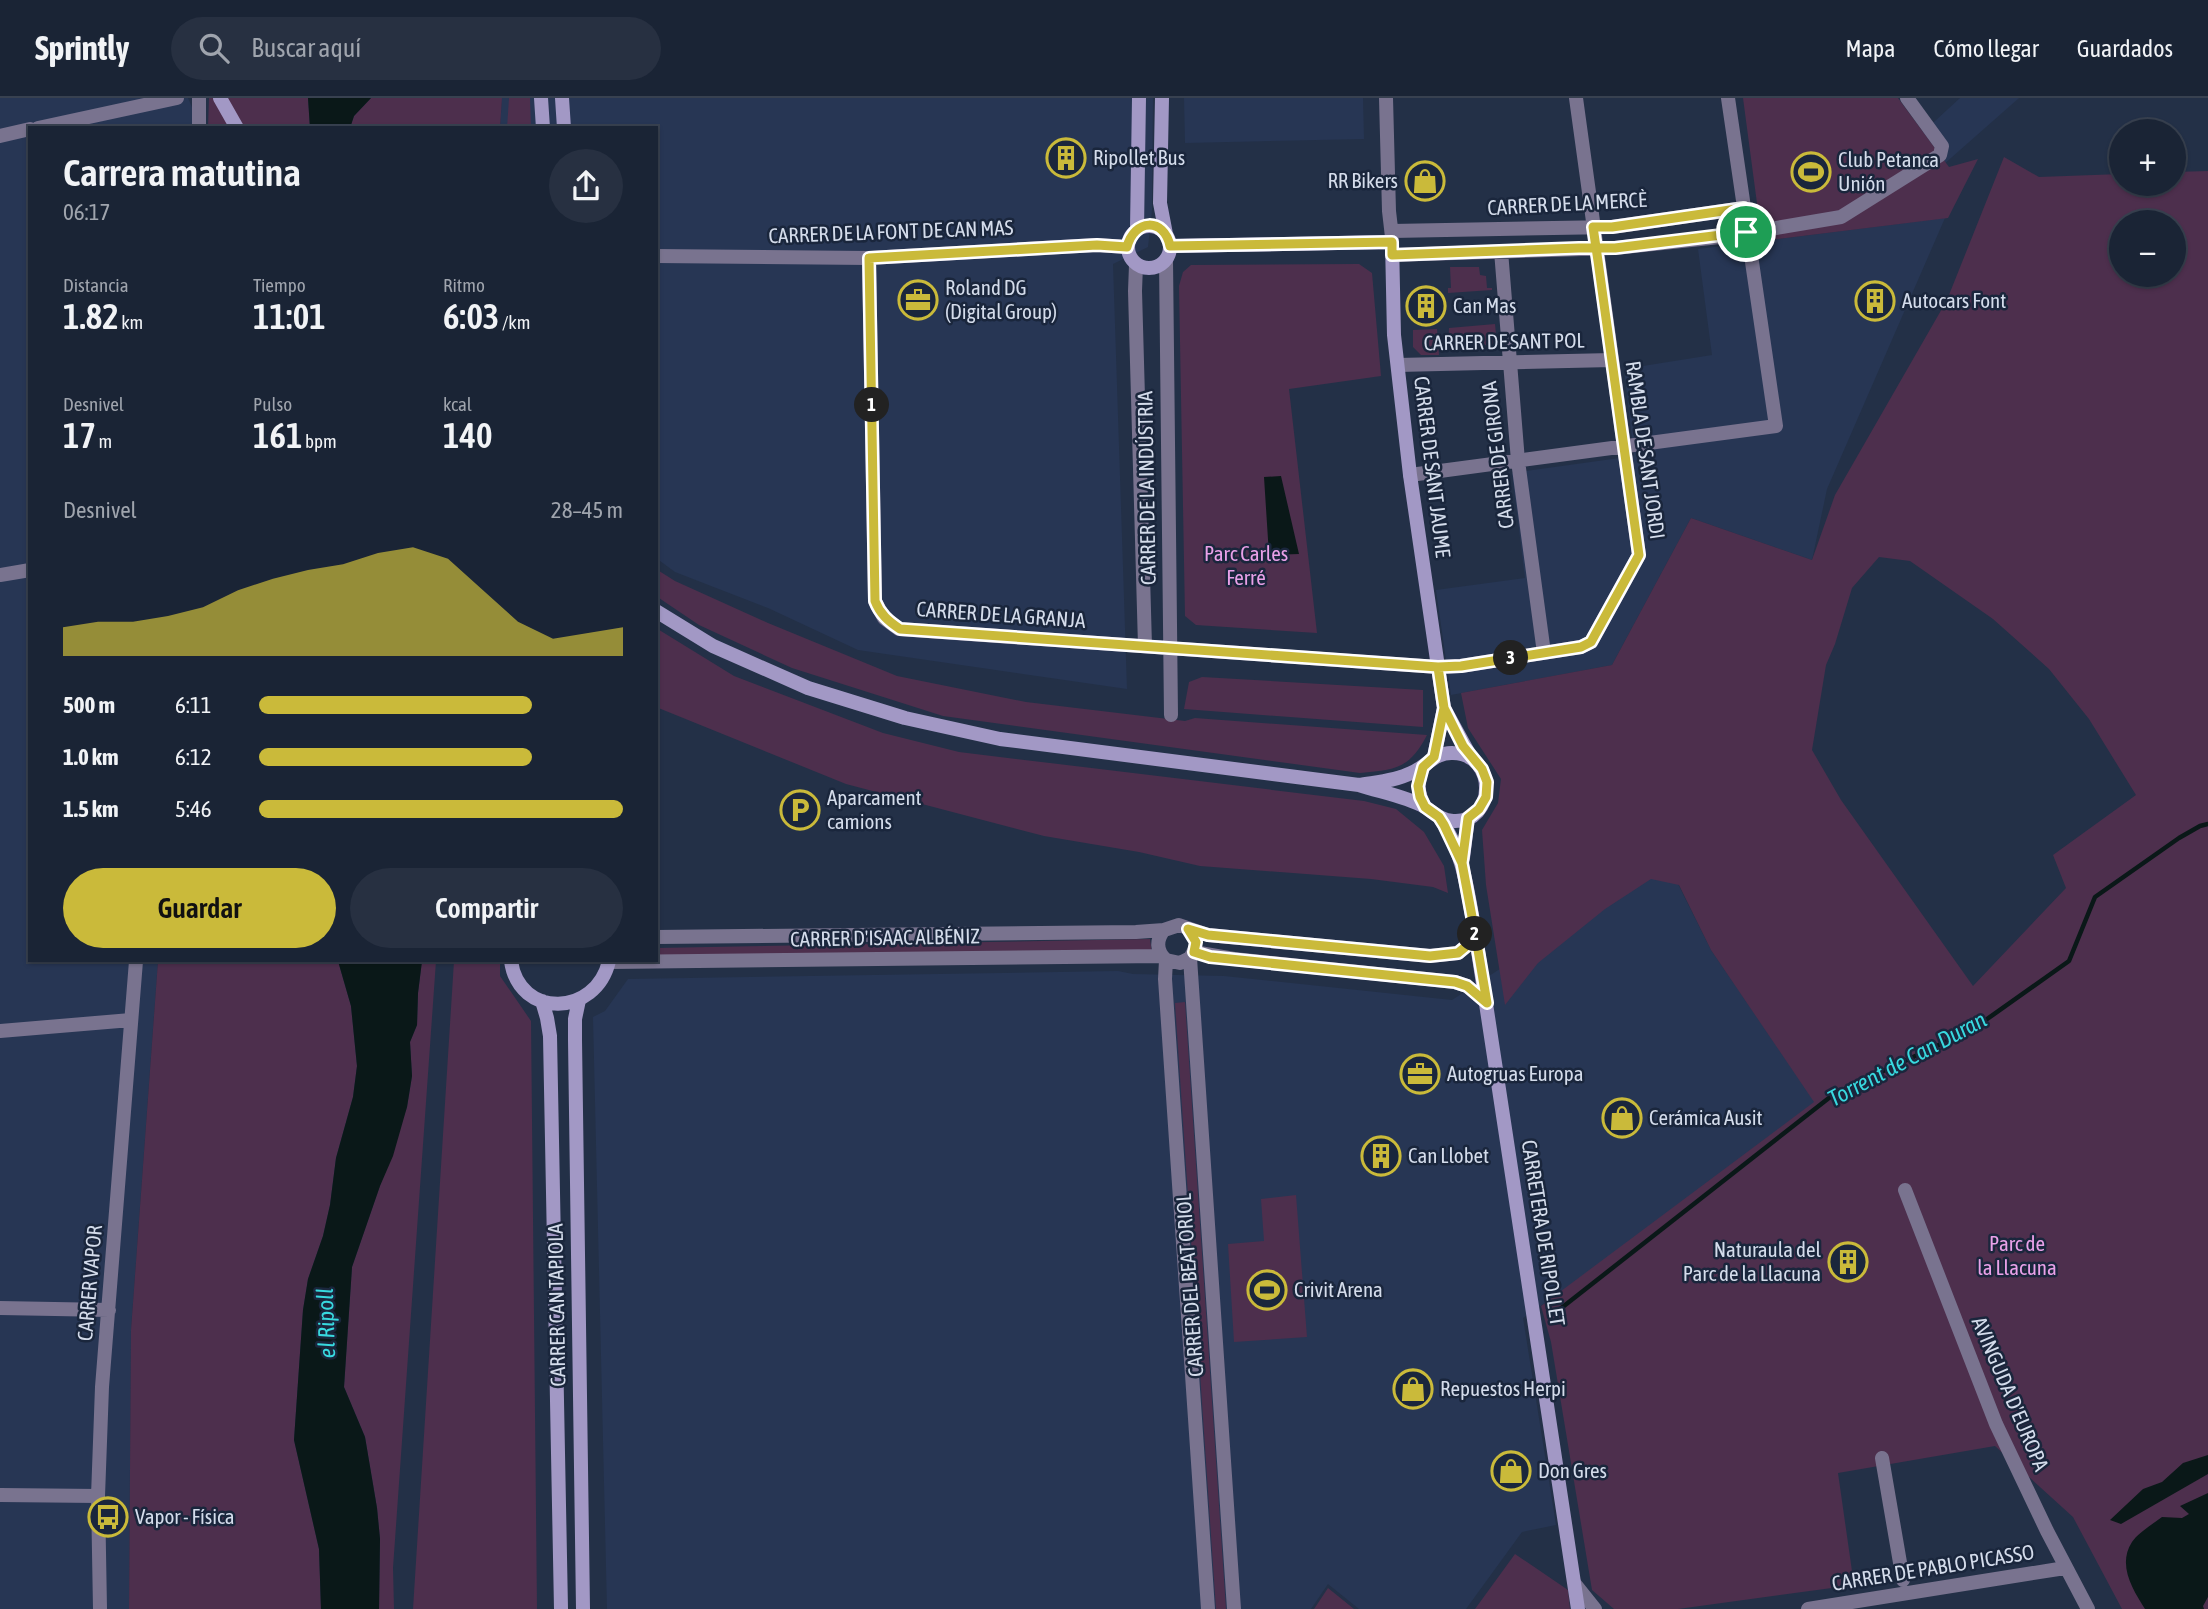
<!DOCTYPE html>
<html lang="es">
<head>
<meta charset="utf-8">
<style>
	:root { --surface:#1a2435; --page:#273041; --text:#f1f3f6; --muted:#9fa4ad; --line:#384150; --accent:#caba3a }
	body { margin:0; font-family:"Asap Condensed",sans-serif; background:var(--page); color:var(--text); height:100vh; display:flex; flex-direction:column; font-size:26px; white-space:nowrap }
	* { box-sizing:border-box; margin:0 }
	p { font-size:23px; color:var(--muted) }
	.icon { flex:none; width:38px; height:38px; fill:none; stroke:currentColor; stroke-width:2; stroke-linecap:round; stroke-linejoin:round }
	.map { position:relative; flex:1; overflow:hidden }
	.sheet { position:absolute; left:28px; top:28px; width:630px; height:836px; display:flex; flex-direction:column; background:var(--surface); border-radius:0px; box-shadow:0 2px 5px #0004,0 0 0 2px var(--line) }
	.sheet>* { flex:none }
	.controls { position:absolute; left:2109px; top:21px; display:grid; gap:14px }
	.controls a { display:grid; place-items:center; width:77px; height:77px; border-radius:50%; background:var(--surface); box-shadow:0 2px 5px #0004,0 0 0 2px var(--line); font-size:35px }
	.pin { position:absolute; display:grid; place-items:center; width:60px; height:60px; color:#fff; margin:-30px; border:4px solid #fff; border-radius:50%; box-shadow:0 2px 7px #0007 }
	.km { position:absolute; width:35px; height:35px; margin:-18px; border-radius:50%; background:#222; color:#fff; font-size:19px; line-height:35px; text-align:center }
	.round { display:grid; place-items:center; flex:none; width:74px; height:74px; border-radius:37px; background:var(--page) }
	.headline { display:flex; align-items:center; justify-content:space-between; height:119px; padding:0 35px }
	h1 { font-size:38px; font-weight:600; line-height:52px }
	.figures { display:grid; grid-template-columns:repeat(3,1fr); gap:10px; height:119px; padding:7px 35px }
	.figures div { display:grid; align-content:center }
	.figures b { font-size:35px; font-weight:600 }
	.figures small { font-size:19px; font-weight:400 }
	.figures p { font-size:19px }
	.chart { height:196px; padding:14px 35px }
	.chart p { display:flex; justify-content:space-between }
	.chart svg { width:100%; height:126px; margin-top:7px; fill:var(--accent); opacity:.7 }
	.action { display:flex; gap:14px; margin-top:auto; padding:14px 35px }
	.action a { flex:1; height:80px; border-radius:42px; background:var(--accent); color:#111; font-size:28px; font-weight:600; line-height:80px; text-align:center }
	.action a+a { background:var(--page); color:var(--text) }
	ul { padding:0 35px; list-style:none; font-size:23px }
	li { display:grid; grid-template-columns:112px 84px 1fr; align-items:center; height:52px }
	li i { height:18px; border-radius:9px; background:var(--accent) }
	header { display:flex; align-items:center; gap:42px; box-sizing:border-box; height:98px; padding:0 35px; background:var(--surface); border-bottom:2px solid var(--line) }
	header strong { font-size:33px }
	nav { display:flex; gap:38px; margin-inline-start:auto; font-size:24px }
	.search { width:490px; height:63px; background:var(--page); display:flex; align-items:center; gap:18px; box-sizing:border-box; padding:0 24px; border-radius:38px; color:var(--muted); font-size:26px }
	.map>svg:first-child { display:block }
	.built { fill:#273654 }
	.green { fill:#4d2f4d; fill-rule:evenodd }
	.water { fill:#0a1818 }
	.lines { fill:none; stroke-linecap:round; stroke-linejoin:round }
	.stream { stroke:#0a1818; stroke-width:4.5 }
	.street { stroke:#79738f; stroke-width:14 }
	.secondary { stroke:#a298c5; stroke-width:14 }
	.route-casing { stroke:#fff; stroke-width:14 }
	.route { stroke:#caba3a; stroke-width:9 }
	.labels { text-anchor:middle; stroke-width:5; stroke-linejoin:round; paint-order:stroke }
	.poi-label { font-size:21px; fill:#d4dceb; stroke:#1a263c; text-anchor:start }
	.street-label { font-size:21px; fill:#d4dceb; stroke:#1a263c }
	.park-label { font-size:21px; fill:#eaa1e9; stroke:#1a263c }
	.water-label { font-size:23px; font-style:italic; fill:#38d9df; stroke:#1a263c }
</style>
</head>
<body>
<header>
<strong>Sprintly</strong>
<div class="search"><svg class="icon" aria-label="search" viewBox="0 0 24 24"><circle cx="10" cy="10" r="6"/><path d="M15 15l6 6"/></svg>Buscar aquí</div>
<nav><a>Mapa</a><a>Cómo llegar</a><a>Guardados</a></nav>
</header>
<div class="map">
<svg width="2208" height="1511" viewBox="0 0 2208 1511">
	<rect width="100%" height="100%" fill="#233047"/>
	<!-- built -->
	<path class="built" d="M0 0H188L201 30H30V863H158L131 1232 129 1511H0Z
		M502 0H1153L1152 112 1148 149 1113 166 1127 591 858 552 768 510 675 474 656 460V30H500Z
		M1184 0H1363L1364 41 1185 45Z
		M1960 0H2019L1943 67 1922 35Z
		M1945 120 1827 391 1812 462 1691 420 1612 567 1451 597 1436 492 1525 480 1512 375 1634 358 1624 271 1712 257 1698 151Z
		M1652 772 1676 782 1711 852 1815 1004 1586 1177 1523 1220 1556 1427 1522 1434 1466 1511H1359L1328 1486 1311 1511H607L593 919 605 913 628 881 1118 873 1133 876 1224 878 1452 902Z"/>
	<!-- green -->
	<path class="green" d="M209 0H308L310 30H208Z
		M371 0H502L500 30H350L354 18Z
		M509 0H530L531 30H507Z
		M1743 0H1898L1949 69 1978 61 1948 120 1762 143Z
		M2004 59 2039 79 2121 76V86H2174V74L2208 73V1511H2122L2073 1419 1995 1348 1838 1375 1854 1487 1678 1511H1614L1592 1492 1551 1244 1541 1208 1814 1004 1711 852 1679 787 1651 781 1605 811 1538 865 1505 907 1486 787 1482 732 1498 705 1501 681 1468 630 1461 595 1612 567 1691 420 1812 462 1835 397 1947 202ZM2121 124H2174V177H2121ZM1879 459 1910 463 1993 521 2049 571 2089 621 2136 697 2053 757 2066 790 1973 888 1841 702 1812 652 1826 567 1835 546 1852 490Z
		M1359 166 1372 175 1381 278 1289 291 1317 535 1196 527 1185 518 1179 188 1183 174 1191 167Z
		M1450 169H1479L1480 177 1486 178 1487 190H1492V192L1448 195V190H1451Z
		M1495 226 1497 246 1448 250 1449 230Z
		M1437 231 1439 257H1421L1413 249V232Z
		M656 471 675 483 768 525 897 578 1026 604 1185 623 1195 620 1427 637C1410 670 1396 672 1360 675L943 618 792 570 699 527 656 498Z
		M656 530 734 578 883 635 959 654 1364 703 1396 711 1424 734 1444 768 1448 795 1433 789 1371 781 1200 768 1139 754 1044 738 846 686 656 609Z
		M1202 579 1423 592V629L1184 611 1189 584Z
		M1150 841 1152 856 656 861V850Z
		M158 863H338L351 908 357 968 353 999 336 1060 330 1107 323 1138 308 1181 303 1212 294 1342 319 1451 321 1511H129L131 1232Z
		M422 863H436L393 1470 394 1511H379L380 1441 377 1410 365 1339 344 1289 352 1169 407 1009 412 978 410 944 417 927 418 895Z
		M454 863H500V878L531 923 537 1511H413Z
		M1185 904 1226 1511H1216L1175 905Z
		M1296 1097 1307 1239 1234 1244 1228 1146 1264 1143 1261 1101Z
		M1515 1456 1568 1492 1570 1511H1475Z
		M1328 1490 1354 1511H1314Z"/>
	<!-- water -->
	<path class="water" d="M308 0H371L354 18 350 30H310Z
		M1281 378 1299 456 1269 457 1264 379Z
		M338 863H422L418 895 417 927 410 944 412 978 407 1009 393 1058 380 1088 352 1169 344 1289 365 1339 377 1410 380 1441 379 1511H321L319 1451 294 1342 303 1212 308 1181 323 1138 330 1107 336 1060 353 999 357 968 351 908Z
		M2208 1357V1376L2121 1426 2110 1422 2143 1391 2162 1384 2183 1365Z
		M2208 1395V1499L2203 1508 2204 1511H2145C2133 1492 2117 1467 2132 1444 2138 1435 2153 1426 2162 1419L2182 1420 2189 1416 2180 1408Z"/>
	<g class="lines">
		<!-- stream -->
		<path class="stream" d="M1555 1215 1834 996 1973 931 2069 863 2095 799 2179 740 2200 728 2208 726"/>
		<!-- street -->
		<path class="street" d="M1386 0 1389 113 1392 139
			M38 30 177 0
			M199 30V0
			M0 38 30 31
			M1392 133 1612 129 1744 110
			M1501 153 1518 363 1544 555
			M1392 157 1615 150 1729 138 1841 119 1940 57 1942 48 1907 0
			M656 158 869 160 1096 147 1127 149
			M869 160 875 503 884 520 899 531 1438 569 1461 568 1581 549 1591 544 1639 457 1576 0
			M1166 162 1171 617
			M1136 167 1135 193 1145 548
			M1398 267 1612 262
			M1410 377 1776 328 1728 0
			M0 477 30 472
			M1164 832C1156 842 1156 853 1166 862L1180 865 1190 860 1194 853
			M656 839 1136 834 1164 832 1179 827 1208 837 1430 858 1458 855 1476 840
			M1194 854 1234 861 1455 884 1467 888 1487 905
			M1190 860 1234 1511
			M1166 862 1165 881 1208 1511
			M609 864 1162 858
			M0 933 131 922
			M1905 1092 1996 1326 2047 1433 2088 1511
			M0 1210 109 1212
			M1882 1360 1903 1482
			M0 1397 98 1398
			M1575 1486 1595 1511
			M100 1511 98 1398 102 1289 136 863
			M1808 1511 2065 1470"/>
		<!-- secondary -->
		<path class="secondary" d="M220 0 237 30
			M541 0 543 30
			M562 0 564 30
			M1162 0 1160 105 1166 136
			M1128 149a21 21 0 1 1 42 0a21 21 0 1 1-42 0Z
			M1137 131 1139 0
			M1170 148 1392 144 1394 237 1410 377 1444 610 1472 661
			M656 513 713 548 808 590 905 620 1000 641 1359 687C1380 694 1405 698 1425 709 1434 715 1441 722 1453 723 1496 726 1498 656 1453 655 1435 654 1426 669 1411 675 1395 683 1376 684 1359 687
			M1434 659 1444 610
			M1423 669C1417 684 1417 695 1425 709
			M1439 719C1465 755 1468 798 1476 840L1578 1511
			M1463 760 1468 720
			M511 863C519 921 596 919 609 863
			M579 902 575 921V942L583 1511
			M542 903 547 920 550 938 561 1511"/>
	</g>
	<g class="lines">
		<!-- route casing -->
		<g class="route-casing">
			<path id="route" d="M1746 134 1615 150H1579L1392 157V144L1170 148C1164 119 1134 121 1127 149L1097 147 869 160 875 503C880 516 888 523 900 531L1438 569 1444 610 1463 648 1482 671 1487 684 1486 699 1479 711 1468 720 1462 765 1476 840 1458 855 1430 858 1208 837 1188 831 1196 844 1194 854 1210 859 1455 884 1467 888 1487 905 1477 846 1476 840 1462 765 1444 727 1439 719 1425 709 1420 699 1418 688 1423 669 1434 659 1444 610 1438 569 1461 568 1581 549 1591 544 1639 457 1598 163 1593 129H1612L1744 110 1746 134"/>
		</g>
		<!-- route -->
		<use href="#route" class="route"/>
	</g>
	<!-- icons -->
	<defs>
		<g id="building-ring" transform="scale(2.0125)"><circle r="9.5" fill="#1a263c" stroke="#caba3a" stroke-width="1.5"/><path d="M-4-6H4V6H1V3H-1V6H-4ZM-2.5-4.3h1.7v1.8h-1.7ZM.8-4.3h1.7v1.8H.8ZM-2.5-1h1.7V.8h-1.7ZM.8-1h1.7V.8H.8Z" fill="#caba3a"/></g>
		<g id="stadium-ring" transform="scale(2.0125)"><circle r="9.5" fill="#1a263c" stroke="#caba3a" stroke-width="1.5"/><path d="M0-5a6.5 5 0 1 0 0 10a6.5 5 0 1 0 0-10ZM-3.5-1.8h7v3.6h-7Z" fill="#caba3a"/></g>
		<g id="shop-ring" transform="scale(2.0125)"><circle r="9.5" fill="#1a263c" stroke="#caba3a" stroke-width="1.5"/><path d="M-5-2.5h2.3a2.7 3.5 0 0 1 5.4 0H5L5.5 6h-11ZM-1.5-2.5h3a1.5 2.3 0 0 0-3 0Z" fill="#caba3a"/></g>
		<g id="office-ring" transform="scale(2.0125)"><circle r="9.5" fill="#1a263c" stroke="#caba3a" stroke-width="1.5"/><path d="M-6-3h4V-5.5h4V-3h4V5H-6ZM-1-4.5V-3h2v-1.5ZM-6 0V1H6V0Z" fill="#caba3a"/></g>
		<g id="parking-ring" transform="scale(2.0125)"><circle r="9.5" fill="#1a263c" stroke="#caba3a" stroke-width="1.5"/><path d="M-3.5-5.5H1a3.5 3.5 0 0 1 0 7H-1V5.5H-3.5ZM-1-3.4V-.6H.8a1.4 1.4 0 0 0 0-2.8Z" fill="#caba3a"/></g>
		<g id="bus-ring" transform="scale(2.0125)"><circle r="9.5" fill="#1a263c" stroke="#caba3a" stroke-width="1.5"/><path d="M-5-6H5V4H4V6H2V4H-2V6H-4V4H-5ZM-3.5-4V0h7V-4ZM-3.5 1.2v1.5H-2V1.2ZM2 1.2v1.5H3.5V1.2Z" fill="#caba3a"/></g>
	</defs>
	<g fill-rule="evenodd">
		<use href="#building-ring" x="1066" y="60"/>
		<use href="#stadium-ring" x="1811" y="74"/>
		<use href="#shop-ring" x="1425" y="83"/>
		<use href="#office-ring" x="918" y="202"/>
		<use href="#building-ring" x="1875" y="203"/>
		<use href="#building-ring" x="1426" y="208"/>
		<use href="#parking-ring" x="800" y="712"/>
		<use href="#office-ring" x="1420" y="976"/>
		<use href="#shop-ring" x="1622" y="1020"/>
		<use href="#building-ring" x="1381" y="1058"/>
		<use href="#building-ring" x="1848" y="1164"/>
		<use href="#stadium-ring" x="1267" y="1192"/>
		<use href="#shop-ring" x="1413" y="1291"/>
		<use href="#shop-ring" x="1511" y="1373"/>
		<use href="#bus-ring" x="108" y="1419"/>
	</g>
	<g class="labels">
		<!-- poi labels -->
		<g class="poi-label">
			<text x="1093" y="67">Ripollet Bus</text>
			<text x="1838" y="69">Club Petanca<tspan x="1838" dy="24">Unión</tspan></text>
			<text x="1398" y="90" text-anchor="end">RR Bikers</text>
			<text x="945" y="197">Roland DG<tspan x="945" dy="24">(Digital Group)</tspan></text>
			<text x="1902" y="210">Autocars Font</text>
			<text x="1453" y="215">Can Mas</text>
			<text x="827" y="707">Aparcament<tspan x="827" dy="24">camions</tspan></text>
			<text x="1447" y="983">Autogruas Europa</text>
			<text x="1649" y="1027">Cerámica Ausit</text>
			<text x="1408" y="1065">Can Llobet</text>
			<text x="1821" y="1159" text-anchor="end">Naturaula del<tspan x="1821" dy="24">Parc de la Llacuna</tspan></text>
			<text x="1294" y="1199">Crivit Arena</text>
			<text x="1440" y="1298">Repuestos Herpi</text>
			<text x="1538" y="1380">Don Gres</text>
			<text x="135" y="1426">Vapor - Física</text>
		</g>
		<!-- street labels -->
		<g class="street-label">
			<text transform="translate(1567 106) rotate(-3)" y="7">CARRER DE LA MERCÈ</text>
			<text transform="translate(891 134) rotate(-2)" y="7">CARRER DE LA FONT DE CAN MAS</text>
			<text transform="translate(1504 244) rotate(-1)" y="7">CARRER DE SANT POL</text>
			<text transform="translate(1645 352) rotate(82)" y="7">RAMBLA DE SANT JORDI</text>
			<text transform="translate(1498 357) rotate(-97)" y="7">CARRER DE GIRONA</text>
			<text transform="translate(1432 369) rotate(83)" y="7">CARRER DE SANT JAUME</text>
			<text transform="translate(1147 390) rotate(-91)" y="7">CARRER DE LA INDÚSTRIA</text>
			<text transform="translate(1001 517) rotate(4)" y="7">CARRER DE LA GRANJA</text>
			<text transform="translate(885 840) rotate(-1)" y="7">CARRER D'ISAAC ALBÉNIZ</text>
			<text transform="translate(1543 1135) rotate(81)" y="7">CARRETERA DE RIPOLLET</text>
			<text transform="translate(90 1185) rotate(-85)" y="7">CARRER VAPOR</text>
			<text transform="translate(1190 1187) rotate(-94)" y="7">CARRER DEL BEAT ORIOL</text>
			<text transform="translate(557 1207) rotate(-91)" y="7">CARRER CAN TAPIOLA</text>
			<text transform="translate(2010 1296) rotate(67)" y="7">AVINGUDA D'EUROPA</text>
			<text transform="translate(1933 1470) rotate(-9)" y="7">CARRER DE PABLO PICASSO</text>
		</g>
		<!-- park labels -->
		<g class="park-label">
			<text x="1246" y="463">Parc Carles<tspan x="1246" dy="24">Ferré</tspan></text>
			<text x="2017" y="1153">Parc de<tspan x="2017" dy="24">la Llacuna</tspan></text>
		</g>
		<!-- water labels -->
		<g class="water-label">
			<text transform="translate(1907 961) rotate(-28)" y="8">Torrent de Can Duran</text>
			<text transform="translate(326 1225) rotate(-92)" y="8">el Ripoll</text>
		</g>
	</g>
</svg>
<div class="controls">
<a>+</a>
<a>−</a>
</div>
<div class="pin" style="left:1746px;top:134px;background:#1e9e55"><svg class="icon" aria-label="arrive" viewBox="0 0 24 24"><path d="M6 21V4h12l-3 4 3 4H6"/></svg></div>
<b class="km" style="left:872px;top:307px">1</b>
<b class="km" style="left:1475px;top:836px">2</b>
<b class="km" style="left:1511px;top:560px">3</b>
<section class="sheet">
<div class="headline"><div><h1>Carrera matutina</h1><p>06:17</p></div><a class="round"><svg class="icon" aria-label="share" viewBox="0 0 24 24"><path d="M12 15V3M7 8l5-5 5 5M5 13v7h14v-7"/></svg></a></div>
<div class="figures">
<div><p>Distancia</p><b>1.82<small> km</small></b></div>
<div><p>Tiempo</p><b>11:01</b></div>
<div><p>Ritmo</p><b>6:03<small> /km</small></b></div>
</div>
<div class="figures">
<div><p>Desnivel</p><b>17<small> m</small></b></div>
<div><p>Pulso</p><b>161<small> bpm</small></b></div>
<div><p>kcal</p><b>140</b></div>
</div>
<div class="chart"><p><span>Desnivel</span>28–45 m</p>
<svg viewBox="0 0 160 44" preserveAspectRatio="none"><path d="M0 44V34L10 32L20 32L30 30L40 27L50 21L60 17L70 14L80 12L90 8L100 6L110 10L120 21L130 32L140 38L150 36L160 34V44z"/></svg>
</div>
<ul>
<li><b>500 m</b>6:11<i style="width:75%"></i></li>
<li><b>1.0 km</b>6:12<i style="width:75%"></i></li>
<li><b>1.5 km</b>5:46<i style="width:100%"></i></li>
</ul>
<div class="action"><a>Guardar</a><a>Compartir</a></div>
</section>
</div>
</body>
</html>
